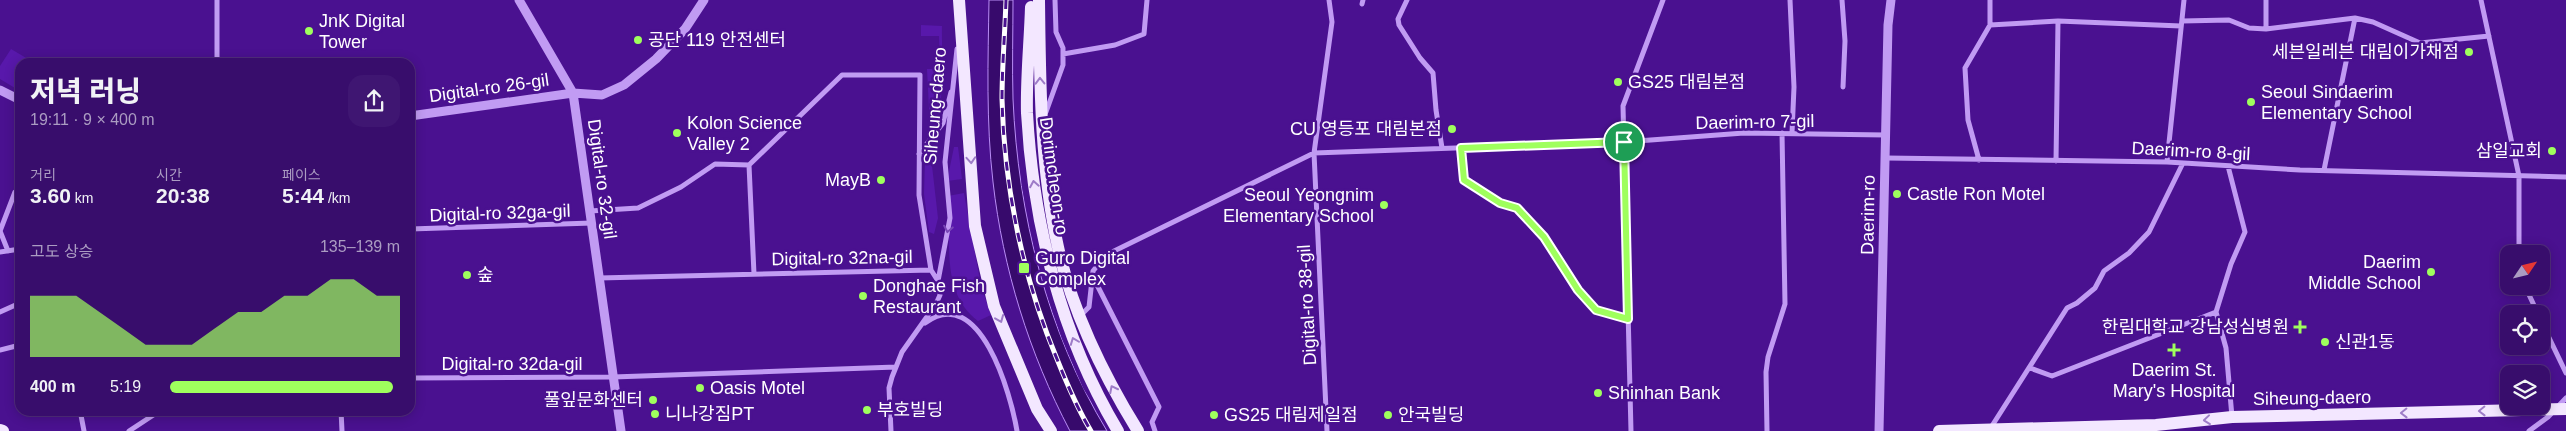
<!DOCTYPE html>
<html lang="ko">
<head>
<meta charset="utf-8">
<style>
	:root { --surface:#380d6c; --page:#3f1672; --text:#f1f3f6; --muted:#ab9cc2; --line:#522d7f; --accent:#9fff5d }
	body { margin:0; font-family:Helvetica,"Noto Sans KR",sans-serif; background:var(--page); color:var(--text); height:100vh; display:flex; flex-direction:column; font-size:19px; white-space:nowrap }
	* { box-sizing:border-box; margin:0 }
	p { font-size:16px; color:var(--muted) }
	.icon { flex:none; width:28px; height:28px; fill:none; stroke:currentColor; stroke-width:2; stroke-linecap:round; stroke-linejoin:round }
	.map { position:relative; flex:1; overflow:hidden }
	.details { position:absolute; left:15px; top:58px; width:400px; height:358px; display:flex; flex-direction:column; background:var(--surface); border-radius:15px; box-shadow:0 2px 12px #0003,0 0 0 1px var(--line) }
	.details>* { flex:none }
	.needle { width:32px; rotate:55deg }
	.buttons { position:absolute; left:2500px; top:245px; display:grid; gap:10px }
	.buttons a { display:grid; place-items:center; width:50px; height:50px; border-radius:10px; background:var(--surface); box-shadow:0 2px 12px #0003,0 0 0 1px var(--line); font-size:25px }
	.pin { position:absolute; display:grid; place-items:center; width:42px; height:42px; color:#fff; margin:-21px; border:2px solid #fff; border-radius:50%; box-shadow:0 1px 5px #0007 }
	.round { display:grid; place-items:center; flex:none; width:52px; height:52px; border-radius:15px; background:var(--page) }
	.head { display:flex; align-items:center; justify-content:space-between; height:85px; padding:0 15px }
	h1 { font-size:28px; font-weight:800; line-height:38px }
	.figures { display:grid; grid-template-columns:repeat(3,1fr); gap:8px; height:85px; padding:5px 15px }
	.figures div { display:grid; align-content:center }
	.figures b { font-size:21px; font-weight:800 }
	.figures small { font-size:14px; font-weight:400 }
	.figures p { font-size:14px }
	.chart { height:140px; padding:10px 15px }
	.chart p { display:flex; justify-content:space-between }
	.chart svg { width:100%; height:90px; margin-top:5px; fill:var(--accent); opacity:.7 }
	ul { padding:0 15px; list-style:none; font-size:16px }
	li { display:grid; grid-template-columns:80px 60px 1fr; align-items:center; height:38px }
	li i { height:12px; border-radius:6px; background:var(--accent) }
	.map>svg:first-child { display:block }
	.green { fill:#5818ab }
	.water { fill:#370a6c; stroke:#b98df6 }
	.pier { fill:#4a1190 }
	.lines { fill:none; stroke-linecap:round; stroke-linejoin:round }
	.minor { stroke:#c19bf3; stroke-width:5 }
	.tertiary { stroke:#c19bf3; stroke-width:9 }
	.primary { stroke:#f3e7ff; stroke-width:12 }
	.rail-casing { stroke:#fff; stroke-width:5 }
	.rail { stroke:#4a1190; stroke-width:3; stroke-dasharray:9; stroke-linecap:butt }
	.oneway { stroke:#9e7cc8 }
	.oneway2 { stroke:#7a48b8 }
	.route-casing { stroke:#fff; stroke-width:10 }
	.route { stroke:#9fff5d; stroke-width:6 }
	.poi-dot { fill:#9fff5d; stroke:#4a1190; stroke-width:2 }
	.labels { text-anchor:middle; stroke-width:5; stroke-linejoin:round; paint-order:stroke }
	.poi-label { font-size:18px; fill:#fff; stroke:#4a1190; text-anchor:start }
	.street-label { font-size:18px; fill:#fff; stroke:#4a1190 }
</style>
</head>
<body>
<div class="map">
<svg width="2566" height="431" viewBox="0 0 2566 431">
	<rect width="100%" height="100%" fill="#4a1190"/>
	<!-- green -->
	<path class="green" d="M921 25 942 26C941 54 948 107 930 129L927 69H940L939 36H921Z
		M11 49 33 62H20V91L0 79V66Z
		M954 147H958L962 179 947 181Z
		M928 154 931 157 938 218 934 234 929 232 924 194 925 158Z
		M964 193 981 286 991 315 978 321C939 291 952 239 948 196Z"/>
	<!-- water -->
	<path class="water" d="M989 0H1013C1013 33 1012 66 1013 99 1018 214 1047 332 1107 431H1070C1029 353 1003 269 993 182 986 122 988 61 989 0Z"/>
	<!-- pier -->
	<path class="pier" d="M1015 112H1017L1024 176 1035 246 1053 311 1072 360 1110 431 1083 388 1062 339 1049 301 1034 247 1022 187Z"/>
	<g class="lines">
		<!-- minor -->
		<path class="minor" d="M217 0V62
			M1407 0 1398 19 1399 25 1420 58 1433 73 1436 110 1442 148
			M1790 0 1794 87 1792 133
			M1842 0 1845 41 1843 87
			M2266 0V29
			M2481 0 2519 176V254
			M1362 4 1363 0
			M2182 21 2229 20 2249 28 2266 29 2355 18 2373 22 2420 43 2489 36
			M1990 25 2058 21 2181 26
			M1063 54 1115 45 1144 34 1147 0
			M1046 112 1063 65V48L1056 32 1055 0
			M1461 148 1464 180 1500 203 1517 208 1545 237 1578 290 1596 310 1629 319
			M919 154 943 123 951 92
			M1886 158 2167 162 2300 170 2566 177
			M1979 160 1968 120 1965 68 1990 25V0
			M2056 161 2058 21
			M2167 162 2184 0
			M2228 166 2245 232 2231 264 2216 312 2226 348 2232 417
			M2324 170 2355 18
			M590 211 638 208 681 187 715 164 749 165
			M410 229 592 223
			M0 231 15 192H20
			M0 231 8 251
			M0 252 20 249
			M754 274 749 165 842 75H920L919 195 931 270 938 281 940 295 936 304 902 352 892 377 889 388 891 431
			M1092 275 1159 407 1152 422 1155 431
			M599 278 931 270
			M938 281 950 218 945 162 957 49
			M2525 286 2538 314
			M0 312 20 303
			M1081 315 1089 307 1093 271 1106 255 1314 153 1624 142 1744 133 1886 135
			M2541 321 2566 373
			M925 323C980 282 1011 395 1017 431
			M0 350 20 345
			M2030 368 2052 376 2216 312
			M410 378 613 377 896 367
			M80 410 84 431
			M341 410 342 431
			M1990 429 2067 308 2077 303 2095 288 2104 271 2129 253 2149 232 2183 163
			M129 431 161 410
			M1327 431 1314 153 1332 22 1329 0
			M1631 431 1623 106 1663 0
			M1767 431 1766 372 1768 357 1785 304 1782 133
			M2529 431 2548 417 2566 398"/>
		<!-- tertiary -->
		<path class="tertiary" d="M519 0 573 93 621 431
			M0 90 20 100
			M410 116 573 93 602 95 624 85 656 59 685 29 704 0
			M1879 431 1888 25 1891 0"/>
		<!-- primary -->
		<path class="primary" d="M959 0 975 226 994 306 1037 409 1051 431
			M1039 0C1040 82 1040 166 1058 247 1072 310 1104 376 1138 431
			M1031 7C1030 42 1026 78 1027 113 1033 224 1061 336 1118 431
			M0 430 3 431
			M1939 431 2156 425 2232 417 2566 409"/>
		<!-- rail casing -->
		<g class="rail-casing">
			<path id="rail" d="M1006 0C1005 33 1002 66 1002 99 1004 187 1023 278 1057 359 1067 384 1077 408 1091 431"/>
		</g>
		<!-- rail -->
		<use href="#rail" class="rail"/>
	</g>
	<!-- one-way arrows -->
	<defs><path id="oneway-chevron" d="M-2-3.5L2.5 0L-2 3.5" fill="none" stroke-width="1.6" stroke-linecap="round" stroke-linejoin="round" transform="scale(1.25)"/></defs>
	<g class="oneway">
		<use href="#oneway-chevron" transform="translate(1040 81) rotate(-91)"/>
		<use href="#oneway-chevron" transform="translate(971 160) rotate(86)"/>
		<use href="#oneway-chevron" transform="translate(1034 184) rotate(-100)"/>
		<use href="#oneway-chevron" transform="translate(1000 319) rotate(68)"/>
		<use href="#oneway-chevron" transform="translate(1074 341) rotate(-111)"/>
		<use href="#oneway-chevron" transform="translate(1113 389) rotate(-117)"/>
		<use href="#oneway-chevron" transform="translate(2482 411) rotate(179)"/>
		<use href="#oneway-chevron" transform="translate(2404 413) rotate(179)"/>
		<use href="#oneway-chevron" transform="translate(2207 420) rotate(174)"/>
	</g>
	<use class="oneway2" href="#oneway-chevron" transform="translate(948 229) rotate(101)"/>
	<g class="lines">
		<!-- route casing -->
		<g class="route-casing">
			<path id="route" d="M1624 142 1628 319 1596 310 1578 290 1544 237 1517 208 1500 203 1464 180 1461 148Z"/>
		</g>
		<!-- route -->
		<use href="#route" class="route"/>
	</g>
	<!-- markers -->
	<g class="poi-dot">
		<circle cx="309" cy="31" r="5"/>
		<circle cx="638" cy="40" r="5"/>
		<circle cx="2469" cy="52" r="5"/>
		<circle cx="1618" cy="82" r="5"/>
		<circle cx="2251" cy="102" r="5"/>
		<circle cx="1452" cy="129" r="5"/>
		<circle cx="677" cy="133" r="5"/>
		<circle cx="2552" cy="151" r="5"/>
		<circle cx="881" cy="180" r="5"/>
		<circle cx="1897" cy="194" r="5"/>
		<circle cx="1384" cy="205" r="5"/>
		<rect x="1018" y="262" width="12" height="12" rx="2.5"/>
		<circle cx="2431" cy="272" r="5"/>
		<circle cx="467" cy="275" r="5"/>
		<circle cx="863" cy="296" r="5"/>
		<path d="M2297.5 319.5h5v5h5v5h-5v5h-5v-5h-5v-5h5z"/>
		<circle cx="2325" cy="342" r="5"/>
		<path d="M2171.5 342.5h5v5h5v5h-5v5h-5v-5h-5v-5h5z"/>
		<circle cx="700" cy="388" r="5"/>
		<circle cx="1598" cy="393" r="5"/>
		<circle cx="653" cy="400" r="5"/>
		<circle cx="867" cy="410" r="5"/>
		<circle cx="655" cy="414" r="5"/>
		<circle cx="1214" cy="415" r="5"/>
		<circle cx="1388" cy="415" r="5"/>
	</g>
	<g class="labels">
		<!-- poi labels -->
		<g class="poi-label">
			<text x="319" y="27">JnK Digital<tspan x="319" dy="21">Tower</tspan></text>
			<text x="648" y="46">공단 119 안전센터</text>
			<text x="2459" y="58" text-anchor="end">세븐일레븐 대림이가채점</text>
			<text x="1628" y="88">GS25 대림본점</text>
			<text x="2261" y="98">Seoul Sindaerim<tspan x="2261" dy="21">Elementary School</tspan></text>
			<text x="687" y="129">Kolon Science<tspan x="687" dy="21">Valley 2</tspan></text>
			<text x="1442" y="135" text-anchor="end">CU 영등포 대림본점</text>
			<text x="2542" y="157" text-anchor="end">삼일교회</text>
			<text x="871" y="186" text-anchor="end">MayB</text>
			<text x="1907" y="200">Castle Ron Motel</text>
			<text x="1374" y="201" text-anchor="end">Seoul Yeongnim<tspan x="1374" dy="21">Elementary School</tspan></text>
			<text x="1035" y="264">Guro Digital<tspan x="1035" dy="21">Complex</tspan></text>
			<text x="2421" y="268" text-anchor="end">Daerim<tspan x="2421" dy="21">Middle School</tspan></text>
			<text x="477" y="281">숲</text>
			<text x="873" y="292">Donghae Fish<tspan x="873" dy="21">Restaurant</tspan></text>
			<text x="2289" y="333" text-anchor="end">한림대학교 강남성심병원</text>
			<text x="2335" y="348">신관1동</text>
			<text x="2174" y="376" text-anchor="middle">Daerim St.<tspan x="2174" dy="21">Mary's Hospital</tspan></text>
			<text x="710" y="394">Oasis Motel</text>
			<text x="1608" y="399">Shinhan Bank</text>
			<text x="643" y="406" text-anchor="end">풀잎문화센터</text>
			<text x="877" y="416">부호빌딩</text>
			<text x="665" y="420">니나강짐PT</text>
			<text x="1224" y="421">GS25 대림제일점</text>
			<text x="1398" y="421">안국빌딩</text>
		</g>
		<!-- street labels -->
		<g class="street-label">
			<text transform="translate(489 88) rotate(-8)" y="6">Digital-ro 26-gil</text>
			<text transform="translate(935 106) rotate(-85)" y="6">Siheung-daero</text>
			<text transform="translate(1755 122) rotate(-1)" y="6">Daerim-ro 7-gil</text>
			<text transform="translate(2191 151) rotate(3)" y="6">Daerim-ro 8-gil</text>
			<text transform="translate(1054 176) rotate(82)" y="6">Dorimcheon-ro</text>
			<text transform="translate(602 179) rotate(82)" y="6">Digital-ro 32-gil</text>
			<text transform="translate(500 213) rotate(-2)" y="6">Digital-ro 32ga-gil</text>
			<text transform="translate(1868 215) rotate(-89)" y="6">Daerim-ro</text>
			<text transform="translate(842 258) rotate(-1)" y="6">Digital-ro 32na-gil</text>
			<text transform="translate(1307 305) rotate(-93)" y="6">Digital-ro 38-gil</text>
			<text x="512" y="370">Digital-ro 32da-gil</text>
			<text transform="translate(2312 398) rotate(-1)" y="6">Siheung-daero</text>
		</g>
	</g>
</svg>
<div class="buttons">
<a><svg class="needle" viewBox="-14 -14 28 28"><path d="M0-13l5 13h-10z" fill="#e53935"/><path d="M0 13l5-13h-10z" fill="#ab9cc2"/></svg></a>
<a><svg class="icon" aria-label="locate" viewBox="0 0 24 24"><circle cx="12" cy="12" r="6"/><path d="M12 2v4M12 18v4M2 12h4M18 12h4"/></svg></a>
<a><svg class="icon" aria-label="layers" viewBox="0 0 24 24"><path d="M12 4l9 5-9 5-9-5zM3 14l9 5 9-5"/></svg></a>
</div>
<div class="pin" style="left:1624px;top:142px;background:#1e9e55"><svg class="icon" aria-label="arrive" viewBox="0 0 24 24"><path d="M6 21V4h12l-3 4 3 4H6"/></svg></div>
<section class="details">
<div class="head"><div><h1>저녁 러닝</h1><p>19:11 · 9 × 400 m</p></div><a class="round"><svg class="icon" aria-label="share" viewBox="0 0 24 24"><path d="M12 15V3M7 8l5-5 5 5M5 13v7h14v-7"/></svg></a></div>
<div class="figures">
<div><p>거리</p><b>3.60<small> km</small></b></div>
<div><p>시간</p><b>20:38</b></div>
<div><p>페이스</p><b>5:44<small> /km</small></b></div>
</div>
<div class="chart"><p><span>고도 상승</span>135–139 m</p>
<svg viewBox="0 0 160 44" preserveAspectRatio="none"><path d="M0 44V14L10 14L20 14L30 22L40 30L50 38L60 38L70 38L80 30L90 22L100 22L110 14L120 14L130 6L140 6L150 14L160 14V44z"/></svg>
</div>
<ul>
<li><b>400 m</b>5:19<i style="width:97%"></i></li>
</ul>
</section>
</div>
</body>
</html>
